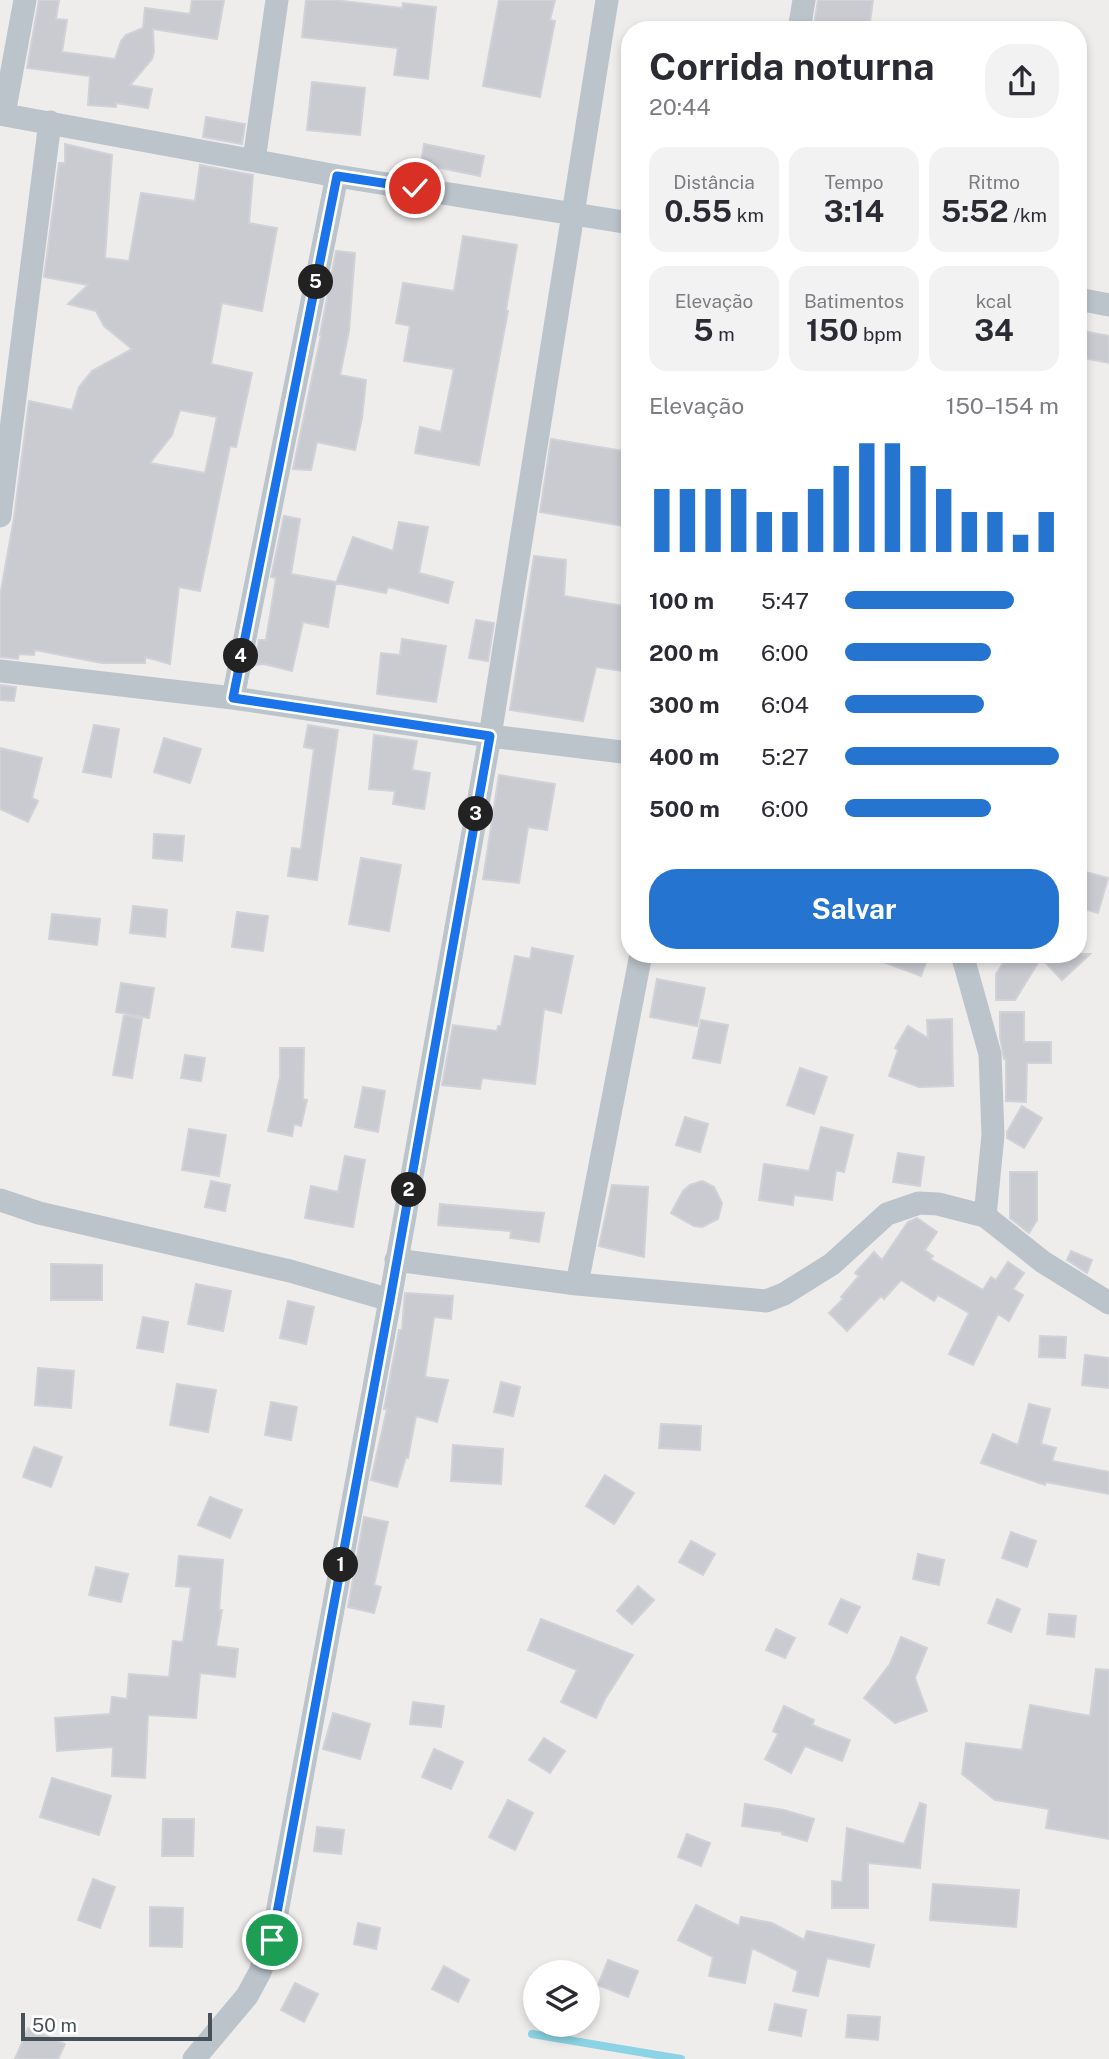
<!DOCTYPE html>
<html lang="pt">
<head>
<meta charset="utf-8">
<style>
	:root { --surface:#fff; --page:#f2f2f3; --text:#2b2b33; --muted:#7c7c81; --accent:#2574cf }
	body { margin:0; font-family:"Public Sans",sans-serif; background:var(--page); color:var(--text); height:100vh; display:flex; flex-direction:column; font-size:26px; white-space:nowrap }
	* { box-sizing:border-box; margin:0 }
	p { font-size:23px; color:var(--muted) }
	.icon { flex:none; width:38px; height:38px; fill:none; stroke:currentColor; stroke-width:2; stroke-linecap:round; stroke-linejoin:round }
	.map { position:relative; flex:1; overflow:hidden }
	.side { position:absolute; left:621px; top:21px; width:466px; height:942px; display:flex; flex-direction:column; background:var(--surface); border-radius:28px; box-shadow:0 4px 10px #0003 }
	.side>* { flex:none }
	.tools { position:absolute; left:523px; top:1960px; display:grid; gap:14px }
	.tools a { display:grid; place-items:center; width:77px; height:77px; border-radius:50%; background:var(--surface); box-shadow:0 4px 10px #0003; font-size:35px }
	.scale { position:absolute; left:21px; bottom:18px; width:191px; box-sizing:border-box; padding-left:7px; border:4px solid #465058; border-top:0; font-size:19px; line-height:24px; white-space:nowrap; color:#465058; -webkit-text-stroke:5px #fff; paint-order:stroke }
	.pin { position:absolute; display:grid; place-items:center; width:60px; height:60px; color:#fff; margin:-30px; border:4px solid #fff; border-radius:50%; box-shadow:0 2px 7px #0007 }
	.km { position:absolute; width:35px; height:35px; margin:-18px; border-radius:50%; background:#222; color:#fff; font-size:19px; line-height:35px; text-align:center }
	.round { display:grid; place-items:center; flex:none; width:74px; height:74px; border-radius:28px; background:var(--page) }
	.summary { display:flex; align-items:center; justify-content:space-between; height:119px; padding:0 28px }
	h1 { font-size:38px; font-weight:700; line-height:52px }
	.metrics { display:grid; grid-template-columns:repeat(3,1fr); gap:10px; height:119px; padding:7px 28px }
	.metrics div { display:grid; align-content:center; border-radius:18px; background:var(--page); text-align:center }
	.metrics b { font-size:30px; font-weight:700 }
	.metrics small { font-size:19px; font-weight:400 }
	.metrics p { font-size:19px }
	.chart { height:196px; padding:14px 28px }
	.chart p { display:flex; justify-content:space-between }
	.chart svg { width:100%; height:126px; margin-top:7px; stroke:var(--accent); stroke-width:6 }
	.action { display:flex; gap:14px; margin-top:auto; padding:14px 28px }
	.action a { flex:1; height:80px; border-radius:28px; background:var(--accent); color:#fff; font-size:28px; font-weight:700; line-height:80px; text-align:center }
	ul { padding:0 28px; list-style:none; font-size:23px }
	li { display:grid; grid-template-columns:112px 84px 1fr; align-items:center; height:52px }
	li i { height:18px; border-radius:9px; background:var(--accent) }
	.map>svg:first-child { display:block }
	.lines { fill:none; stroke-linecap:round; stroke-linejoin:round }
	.stream { stroke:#8cd4e5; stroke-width:8 }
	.building { fill:#cacbd1; stroke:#d0d2d7; stroke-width:2; fill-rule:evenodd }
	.street { stroke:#bbc4cb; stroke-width:23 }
	.route-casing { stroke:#fff; stroke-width:14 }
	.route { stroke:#1a73e8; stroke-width:9 }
</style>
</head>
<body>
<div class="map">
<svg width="1109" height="2059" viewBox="0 0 1109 2059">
	<rect width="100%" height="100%" fill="#efecec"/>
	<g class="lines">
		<!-- stream -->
		<path class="stream" d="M532 2034 681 2059"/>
	</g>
	<!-- building -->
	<path class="building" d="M39 0H59L56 19 67 20 62 52 115 59 121 41 126 35 143 28 145 8 190 14 192 0H224L217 39 153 29 154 52 152 59 130 85 152 89 148 108 116 103V107L88 105 90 76 27 68Z
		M306 0H334L402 8 403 3 436 7 428 79 394 75 398 48 302 37Z
		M499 0H555L550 20 555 21 540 97 483 86Z
		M818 0H873L869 30H813Z
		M312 82 365 88 360 135 307 130Z
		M206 117 245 124 242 144 203 137Z
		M65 144 112 155 105 258 129 261 141 193 195 201 200 165 253 175 249 223 277 228 262 311 222 303 211 364 252 373 236 447 230 446 200 591 179 587 170 664 145 657V663H102L35 650 34 655 19 654 18 659 0 657V596L14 518 29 401 72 410 79 387 92 371 132 349 104 326 96 311 68 304 88 285 44 277 59 163H65ZM180 410 217 417 205 473 150 463 172 435Z
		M424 144 484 156 480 176 421 164Z
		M463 236 517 245 506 310 508 311 479 465 415 453 420 427 441 432 454 369 404 361 410 326 396 323 403 283 454 291Z
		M336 251 355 253 349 331 340 375 366 380 362 418 355 450 317 442 311 470 293 469 321 335H320Z
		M1078 330 1109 336V363L1078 357Z
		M551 439 630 452V527L540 512Z
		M284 516 300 519 291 574 336 582 328 627 303 622 292 671 264 664 254 665 259 640H266L276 578 271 577Z
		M399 522 428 527 419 573 453 582 448 603 388 587 386 593 336 583 353 537 393 551Z
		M534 556 566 560 564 596 630 607V672L596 667 583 721 510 710Z
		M476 620 494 623 488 661 469 658Z
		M402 639 446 646 436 702 377 694 381 653 400 655Z
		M0 685 16 687 14 701 0 700Z
		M94 725 119 729 111 777 83 772Z
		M308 725 338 730 317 880 288 876 292 848 301 849 314 749 304 747Z
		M374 735 417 741 412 770 430 773 424 809 393 804 395 791 369 789Z
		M164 738 201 749 190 783 154 772Z
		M0 748 42 758 32 798 38 801 28 822 0 809Z
		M499 775 555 784 547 830 528 827 519 883 483 879Z
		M154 834 184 836 182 861 153 858Z
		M361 858 401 865 389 931 349 924Z
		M1078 870 1108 878 1098 913 1078 907Z
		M133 906 167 910 165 937 130 933Z
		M237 912 268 916 263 951 232 947Z
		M52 914 100 919 97 945 49 939Z
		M532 948 573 956 561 1013 544 1009 535 1084 482 1078 480 1089 442 1085 453 1025 497 1031 498 1026H501L515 956 530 959Z
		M868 954H929L921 976 867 956Z
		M1009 954H1090L1062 980 1041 958 1015 1000H996V974Z
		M657 979 705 988 697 1026 650 1017Z
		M121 983 154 988 149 1018 116 1012Z
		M1000 1012H1024V1042H1051V1063H1027L1026 1102 1006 1101V1059H1004L1000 1037Z
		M124 1015 142 1019 132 1078 113 1075Z
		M952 1019 953 1086 919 1087 889 1076 898 1050 895 1048 908 1026 928 1038 927 1020Z
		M701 1020 728 1025 720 1063 693 1058Z
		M280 1048H304L303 1099 307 1100 301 1126 294 1124 292 1136 268 1131 280 1077Z
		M185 1055 205 1058 201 1081 181 1078Z
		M800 1068 827 1077 814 1114 787 1105Z
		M363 1087 385 1091 378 1132 355 1127Z
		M1022 1106 1042 1118 1024 1148 1007 1138V1132Z
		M685 1117 708 1124 700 1152 676 1145Z
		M821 1127 853 1135 844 1172 836 1170 832 1200 794 1195 793 1205 759 1200 764 1164 809 1171Z
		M189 1129 226 1135 219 1176 182 1170Z
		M898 1153 924 1157 920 1186 893 1182Z
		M345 1156 365 1160 353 1227 305 1218 311 1186 338 1192Z
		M1010 1172H1037V1220L1029 1233 1010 1218Z
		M211 1181 230 1185 225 1211 205 1207Z
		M702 1181 714 1187 722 1203 718 1219 702 1227 694 1226 671 1213 683 1191 690 1185Z
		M612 1185 648 1187 644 1257 599 1246Z
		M440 1204 544 1213 539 1242 510 1238 511 1231 438 1225Z
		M917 1218 937 1232 925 1250 933 1256 930 1259 983 1290 991 1277 996 1280 1008 1262 1024 1273 1013 1289 1023 1295 1009 1321 998 1314 973 1365 949 1354 969 1313 938 1295 934 1301 901 1280 884 1299 881 1296 847 1331 829 1313 843 1299 841 1297 859 1276 855 1273 874 1252 882 1260 908 1222Z
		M1071 1251 1092 1260 1087 1273 1067 1260Z
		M51 1264 102 1265V1300H51Z
		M196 1284 231 1291 223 1331 188 1324Z
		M405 1293 453 1296 451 1319 434 1317 425 1377 448 1380 437 1422 416 1416 408 1458 406 1457 397 1487 371 1480 387 1409H384L399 1330H402Z
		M288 1301 314 1307 306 1344 280 1338Z
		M143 1317 168 1322 163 1352 137 1348Z
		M1040 1336 1066 1337 1065 1358 1039 1357Z
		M1085 1355 1109 1358V1388L1082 1385Z
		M38 1368 74 1371 71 1408 35 1405Z
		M501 1382 520 1387 513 1416 494 1412Z
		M177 1384 216 1390 208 1432 170 1425Z
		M271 1402 297 1407 291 1440 265 1435Z
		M1029 1404 1050 1409 1041 1444 1056 1448 1052 1461 1109 1472V1494L1046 1482 1045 1485 981 1463 993 1434 1018 1445Z
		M661 1424 701 1426 700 1450 659 1448Z
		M453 1445 503 1449 501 1484 451 1481Z
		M34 1447 62 1457 51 1487 23 1477Z
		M605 1475 634 1493 614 1524 586 1506Z
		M210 1497 242 1510 230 1538 198 1525Z
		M364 1517 388 1522 374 1585 381 1587 374 1613 348 1607Z
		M1011 1532 1036 1541 1027 1567 1002 1558Z
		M691 1541 715 1554 703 1575 679 1562Z
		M918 1554 944 1560 939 1585 913 1579Z
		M179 1556 223 1560 219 1610H222L216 1646 238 1649 235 1677 200 1673 196 1718 148 1715 145 1778 112 1776 113 1747 57 1751 55 1718 110 1714 112 1697 127 1699 129 1674 169 1677 173 1641 183 1642 191 1587 176 1586Z
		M96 1567 128 1574 121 1602 89 1595Z
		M638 1586 654 1600 632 1624 617 1611Z
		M841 1599 860 1607 847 1633 829 1624Z
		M997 1599 1020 1609 1011 1632 988 1623Z
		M1049 1614 1076 1616 1074 1637 1047 1634Z
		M541 1619 633 1655 605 1699 596 1718 561 1702 577 1670 528 1650Z
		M776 1629 795 1638 785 1658 766 1650Z
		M901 1637 927 1648 915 1678 927 1711 895 1723 864 1698 890 1664Z
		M1096 1669 1109 1670V1839L1046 1828 1049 1809 995 1800 962 1774 966 1743 1022 1750 1030 1705 1090 1716Z
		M413 1702 444 1706 441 1727 410 1724Z
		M784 1706 814 1720 812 1725 850 1740 842 1761 805 1746 791 1773 765 1759 778 1734 773 1731Z
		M333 1713 370 1724 360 1759 323 1749Z
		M544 1738 565 1751 550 1773 529 1760Z
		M434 1749 463 1762 451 1789 422 1777Z
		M52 1778 111 1796 99 1835 40 1817Z
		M508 1800 533 1813 515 1850 489 1837Z
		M920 1803 926 1805 920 1868 868 1863V1908H832V1881L842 1882 847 1828 904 1844Z
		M745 1804 784 1810 814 1819 807 1841 782 1834 783 1832 742 1826Z
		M163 1819H194L193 1856H162Z
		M317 1827 344 1830 341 1854 314 1851Z
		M687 1834 710 1843 701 1866 678 1857Z
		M93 1879 115 1887 100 1928 78 1920Z
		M933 1884 1019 1890 1016 1927 930 1920Z
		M696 1905 739 1926 741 1917 772 1923 804 1940 807 1931 874 1945 869 1967 827 1958 818 1996 793 1991 798 1971 752 1948 745 1983 709 1976 713 1957 678 1940Z
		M150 1907 183 1908 182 1947 150 1946Z
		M358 1923 380 1928 376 1949 354 1944Z
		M608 1960 638 1971 628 1997 598 1985Z
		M444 1966 469 1980 458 2002 432 1989Z
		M295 1983 318 1994 304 2022 281 2010Z
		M775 2004 806 2010 801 2036 769 2030Z
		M848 2015 880 2017 878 2040 846 2037Z
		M28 2028 65 2044 58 2059H15Z"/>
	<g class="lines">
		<!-- street -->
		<path class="street" d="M799 30 804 0
			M0 114 337 176 630 223
			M4 114 25 0
			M254 160 277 0
			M1078 299 1109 305
			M0 516 50 122
			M0 671 233 698 490 736 630 753
			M233 698 337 176
			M962 954 990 1054 993 1135 985 1216
			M0 1200 39 1213 290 1271 390 1300
			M396 1260 577 1284 641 954
			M577 1284 766 1301 784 1294 832 1264 887 1214 919 1203 938 1204 985 1216 1043 1262 1109 1303
			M194 2059 247 1996 260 1972 272 1940 390 1300 490 736 607 0"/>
	</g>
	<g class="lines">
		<!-- route casing -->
		<g class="route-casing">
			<path id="route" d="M272 1940 390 1300 490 736 233 698 337 176 415 188"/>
		</g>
		<!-- route -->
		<use href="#route" class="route"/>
	</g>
</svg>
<div class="tools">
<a><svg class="icon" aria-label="layers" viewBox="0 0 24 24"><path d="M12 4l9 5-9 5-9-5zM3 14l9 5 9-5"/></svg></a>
</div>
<div class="scale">50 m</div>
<div class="pin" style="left:272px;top:1940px;background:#1e9e55"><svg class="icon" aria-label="arrive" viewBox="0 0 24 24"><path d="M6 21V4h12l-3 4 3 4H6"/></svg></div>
<div class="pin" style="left:415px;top:188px;background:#d93025"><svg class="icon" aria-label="check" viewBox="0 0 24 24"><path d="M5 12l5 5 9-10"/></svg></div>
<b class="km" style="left:341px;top:1565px">1</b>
<b class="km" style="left:409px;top:1190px">2</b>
<b class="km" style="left:476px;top:814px">3</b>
<b class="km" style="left:241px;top:656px">4</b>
<b class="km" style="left:316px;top:282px">5</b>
<section class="side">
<div class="summary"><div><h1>Corrida noturna</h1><p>20:44</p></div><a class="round"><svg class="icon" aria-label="share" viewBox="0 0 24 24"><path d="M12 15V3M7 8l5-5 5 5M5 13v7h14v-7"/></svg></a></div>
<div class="metrics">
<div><p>Distância</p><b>0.55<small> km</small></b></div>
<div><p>Tempo</p><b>3:14</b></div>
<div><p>Ritmo</p><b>5:52<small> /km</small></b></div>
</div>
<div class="metrics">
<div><p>Elevação</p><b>5<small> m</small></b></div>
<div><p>Batimentos</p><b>150<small> bpm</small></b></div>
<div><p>kcal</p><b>34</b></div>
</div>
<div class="chart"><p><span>Elevação</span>150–154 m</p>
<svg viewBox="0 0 160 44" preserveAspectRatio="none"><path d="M5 44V22M15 44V22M25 44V22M35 44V22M45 44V30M55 44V30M65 44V22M75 44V14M85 44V6M95 44V6M105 44V14M115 44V22M125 44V30M135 44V30M145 44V38M155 44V30"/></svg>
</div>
<ul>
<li><b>100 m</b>5:47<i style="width:79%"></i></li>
<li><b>200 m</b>6:00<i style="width:68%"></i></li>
<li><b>300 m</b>6:04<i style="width:65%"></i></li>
<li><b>400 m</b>5:27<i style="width:100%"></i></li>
<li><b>500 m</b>6:00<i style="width:68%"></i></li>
</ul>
<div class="action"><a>Salvar</a></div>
</section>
</div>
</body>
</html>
